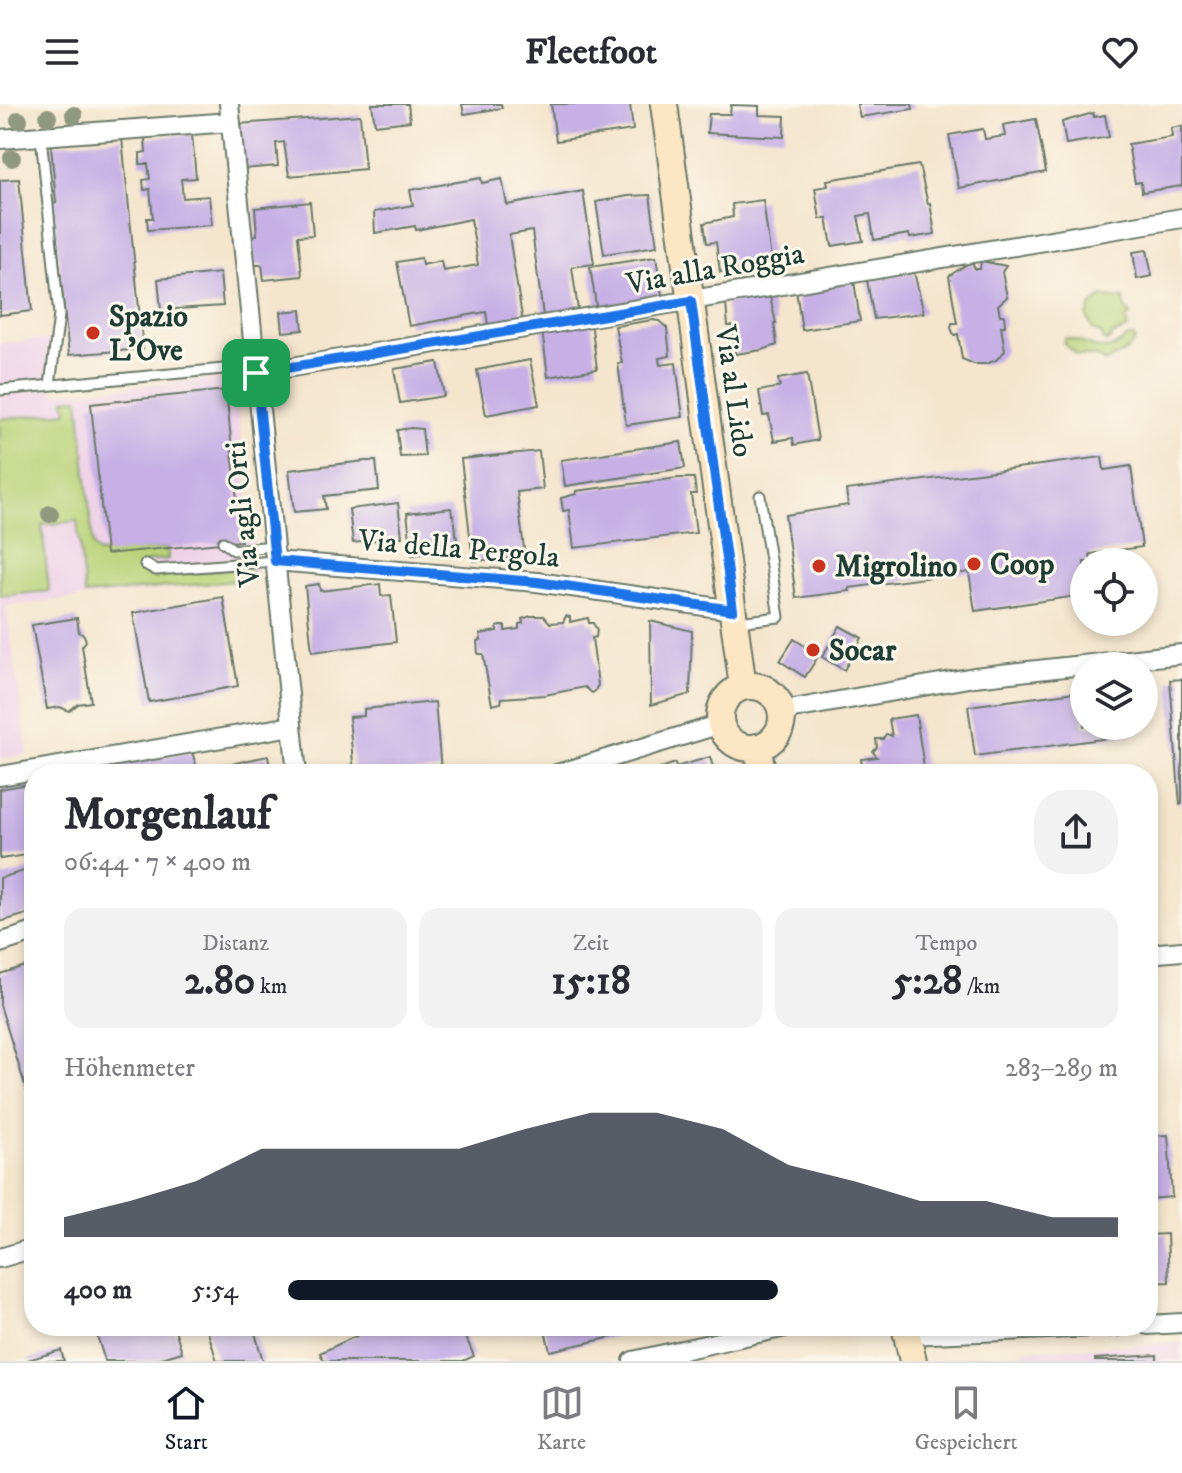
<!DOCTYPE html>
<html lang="de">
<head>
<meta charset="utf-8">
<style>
	:root { --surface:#fff; --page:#f2f2f3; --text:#2b2b33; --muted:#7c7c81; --line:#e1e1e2; --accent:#111827 }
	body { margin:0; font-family:"IM FELL DW Pica",serif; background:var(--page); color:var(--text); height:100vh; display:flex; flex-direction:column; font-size:30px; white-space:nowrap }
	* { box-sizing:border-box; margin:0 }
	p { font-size:26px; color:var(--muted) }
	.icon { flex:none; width:44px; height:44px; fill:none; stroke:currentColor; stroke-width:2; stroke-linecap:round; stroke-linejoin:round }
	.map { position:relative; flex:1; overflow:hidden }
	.sheet { position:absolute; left:24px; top:660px; width:1134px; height:572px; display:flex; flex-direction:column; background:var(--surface); border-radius:32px; box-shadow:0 4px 12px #0003 }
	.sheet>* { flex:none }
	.controls { position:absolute; left:1070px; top:444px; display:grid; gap:16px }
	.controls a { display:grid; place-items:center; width:88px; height:88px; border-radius:50%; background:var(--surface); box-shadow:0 4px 12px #0003; font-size:40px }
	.pin { position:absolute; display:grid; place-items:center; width:68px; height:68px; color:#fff; margin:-34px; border-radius:16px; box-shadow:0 4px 12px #0006 }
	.round { display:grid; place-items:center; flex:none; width:84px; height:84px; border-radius:32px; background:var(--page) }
	.overview { display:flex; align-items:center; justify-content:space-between; height:136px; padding:0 40px }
	h1 { font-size:44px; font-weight:700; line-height:60px }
	.figures { display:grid; grid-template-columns:repeat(3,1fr); gap:12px; height:136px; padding:8px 40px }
	.figures div { display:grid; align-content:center; border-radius:20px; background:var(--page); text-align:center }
	.figures b { font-size:40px; font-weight:700 }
	.figures small { font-size:22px; font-weight:400 }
	.figures p { font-size:22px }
	.chart { height:224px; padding:16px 40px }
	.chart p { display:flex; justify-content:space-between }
	.chart svg { width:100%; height:144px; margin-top:8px; fill:var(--accent); opacity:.7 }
	ul { padding:0 40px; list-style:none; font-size:26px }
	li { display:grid; grid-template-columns:128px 96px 1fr; align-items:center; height:60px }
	li i { height:20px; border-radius:10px; background:var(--accent) }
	header { display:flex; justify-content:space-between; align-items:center; height:104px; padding:0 40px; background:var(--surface); font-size:36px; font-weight:700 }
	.tabs { display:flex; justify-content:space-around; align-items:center; height:112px; border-top:2px solid var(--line); background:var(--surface); font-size:22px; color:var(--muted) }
	.tabs a { display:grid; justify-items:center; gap:4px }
	.tabs .selected { color:var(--accent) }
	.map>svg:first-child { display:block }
	.built { fill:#eed0e7 }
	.green { fill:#b9d277; stroke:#6c8856; stroke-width:2 }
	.building { fill:#c6b0e5 }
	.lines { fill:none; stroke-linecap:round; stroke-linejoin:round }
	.lane-casing { stroke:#6a7869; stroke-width:13 }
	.street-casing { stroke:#6a7869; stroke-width:22 }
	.secondary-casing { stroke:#6a7869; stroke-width:30 }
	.lane { stroke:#fff; stroke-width:9 }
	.street { stroke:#fff; stroke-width:18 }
	.secondary { stroke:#fce6c4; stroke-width:26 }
	.tree { fill:#909980 }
	.route-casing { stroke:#fff; stroke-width:16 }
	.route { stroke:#1a73e8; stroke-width:10 }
	.poi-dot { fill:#c8321e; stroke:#fbf7ec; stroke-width:3 }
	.labels { text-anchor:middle; stroke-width:6; stroke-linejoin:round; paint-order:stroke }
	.street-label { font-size:30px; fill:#1f3d34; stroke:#fbf7ec }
	.poi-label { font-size:30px; font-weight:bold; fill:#1f3d34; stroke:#fbf7ec; text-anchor:start }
</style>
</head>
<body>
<header><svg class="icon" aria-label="menu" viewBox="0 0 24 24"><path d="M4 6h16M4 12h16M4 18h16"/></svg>Fleetfoot<svg class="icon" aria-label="heart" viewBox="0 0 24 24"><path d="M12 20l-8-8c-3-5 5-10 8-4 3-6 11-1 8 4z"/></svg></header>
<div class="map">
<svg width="1182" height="1257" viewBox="0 0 1182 1257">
	<rect width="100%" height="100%" fill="#fbf7ec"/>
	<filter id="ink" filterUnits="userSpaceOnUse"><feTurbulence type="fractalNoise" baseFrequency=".0125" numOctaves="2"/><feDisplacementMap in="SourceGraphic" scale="16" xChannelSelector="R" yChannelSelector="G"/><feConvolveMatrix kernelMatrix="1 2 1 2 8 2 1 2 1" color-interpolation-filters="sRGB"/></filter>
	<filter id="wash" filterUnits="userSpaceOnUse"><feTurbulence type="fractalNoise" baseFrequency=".006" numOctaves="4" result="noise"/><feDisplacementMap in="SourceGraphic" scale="32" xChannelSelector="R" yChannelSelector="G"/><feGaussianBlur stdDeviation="1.8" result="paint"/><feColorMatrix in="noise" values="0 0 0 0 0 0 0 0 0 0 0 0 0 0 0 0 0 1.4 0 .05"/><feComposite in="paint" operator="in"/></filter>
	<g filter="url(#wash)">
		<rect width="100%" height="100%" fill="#f4e5cc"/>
		<!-- built -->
		<path class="built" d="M49 235 54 290 234 273 257 475 6 502 28 650 0 655V239Z
			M1182 1239V1257H1024V1246Z"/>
		<!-- green -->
		<path class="green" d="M1103 193 1124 195 1125 205 1131 210 1126 215 1128 225 1112 231 1111 235 1107 237 1103 236 1102 231 1093 226 1087 213 1091 201Z
			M1128 233H1134L1135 237C1127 249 1116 252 1105 258L1095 252H1078L1063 238 1065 234C1078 235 1099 248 1111 244 1116 242 1123 236 1128 233Z
			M79 294 93 442 98 449 167 444 168 455 149 457 142 462 144 470 150 472 247 464 253 469 255 475 85 491 77 417 42 421 49 487 0 492V315L67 308 65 295Z"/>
		<g id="blocks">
			<!-- building -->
			<path class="building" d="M372 0H408L410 17 375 21Z
				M462 0H501L502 4 464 10Z
				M551 0H630L633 26 556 37Z
				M857 0H912L913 5 860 13Z
				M731 1 759 2V11L785 12 784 33 707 29 709 10H730Z
				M1093 9 1094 13 1105 11 1109 33 1066 40 1062 18Z
				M360 11 365 65 289 72 284 38 276 39 278 62 243 65 238 20Z
				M1036 15 1046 68 959 84 949 31 983 25 985 35 1005 32 1003 21Z
				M1182 22V82L1142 88 1141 78 1135 79 1128 40 1172 33 1171 24Z
				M192 30 196 74 181 75 183 94 209 92 212 121 148 126 147 114H153L150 85 144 86 143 76 150 75 148 60H140V49L146 48 145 34Z
				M122 34 143 245 69 251 53 100 56 99 51 41Z
				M919 61 928 100 930 99 935 130 910 134 909 130 874 136 870 110 858 112 863 137 832 142 827 114 820 115 815 84 828 82 827 76Z
				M481 74 482 79 502 75 507 101 583 87 594 160 572 163 578 206 543 212 532 127 509 131 523 219 488 221 486 208 409 222 397 158 421 154 422 161 441 157 443 167 478 161 471 115 416 126 415 122 375 129 374 108 413 101 410 86Z
				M19 75 32 207 0 211V76Z
				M650 91 657 142 604 150 596 98 628 92Z
				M763 96 773 170 748 173 747 162 742 163V165L720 168 716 138 707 139 704 119 733 113 732 100Z
				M310 98 313 131 298 132 302 172 264 176 262 161H255L252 132 257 131 255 104Z
				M1147 146 1152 172 1137 175 1133 148Z
				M656 153 663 197 597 207 590 163Z
				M981 157 1006 162 1002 168 1007 193 998 201 1000 211H1004L1005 222H1001L1005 247 996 256 986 260H974L962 255 958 230 954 231 951 224 952 219H957L949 172 969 159H972L975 165H980Z
				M914 168 924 209 874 215 867 176Z
				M220 169 223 202 161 206 158 175Z
				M854 177 860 217 802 226 796 186Z
				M770 193 776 219H774L777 241 762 246 735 250 732 222H728L726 200 745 195Z
				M301 206 303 226 283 228 281 208Z
				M653 216 659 217 667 224 670 252 659 254 660 261 676 259 683 313 626 321 618 259H622L615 222Z
				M591 217 597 265 548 273 542 225Z
				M530 256 539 301 486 311 477 266Z
				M438 258 444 292 400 299 394 265Z
				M807 270 818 336 794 341 793 334 774 337 769 311 763 312 759 287 780 283 778 275Z
				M226 286 241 437 106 450 91 300Z
				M411 324 422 325 425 352 400 353 397 326Z
				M681 338 685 364 565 382 561 356Z
				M539 347 543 385 517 388 525 453 473 457 461 355Z
				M1102 353 1104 366 1131 362 1142 443 1090 450 1091 458H1084V491L975 507 969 468 849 484 850 487 796 494 785 411 848 401 846 386Z
				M365 357H376L379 386 324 392 326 405 294 408 289 366Z
				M679 374H694L696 390H691L696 429 574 444 569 406 563 407 561 394 576 390V387Z
				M398 399 402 433 353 439 349 405Z
				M451 404 452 411H454L458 446 412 451 407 409Z
				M319 480 320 487 380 480 381 492 391 491 396 538 312 548 305 482Z
				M223 493 238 582 149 598 133 509Z
				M531 512H544L550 519 563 518 566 512 570 513V518L588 514 589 519H593L597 526 596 533 592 534 598 581 595 587 592 589 585 583 545 591 502 594 501 599 492 601 483 550H478L477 537 481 536 480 530 497 527V523L501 522H505V527L519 525V520L523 519 522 515Z
				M77 514 79 528 84 531 86 537 82 542 91 598 78 600 69 607 60 603 47 605 32 521Z
				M650 517 692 527 690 590 651 601Z
				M840 522 862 534 844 566 822 553Z
				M794 535 819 551 805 573 780 557Z
				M1182 575V700L1180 701 1170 576Z
				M1084 587V622H1131L1132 631 975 652 968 602Z
				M435 598 441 666 397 670H354L349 613 364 612V605Z
				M916 611 925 670H863L861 655 877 653 873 648 877 643 876 635H883L886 630 892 632 889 615Z
				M192 648 199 670H75V668Z
				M268 652 270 663 276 662 278 670H228L226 661Z
				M710 653 715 670H662L661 664 675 659 676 663Z
				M34 679V750L0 755V685Z
				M34 764V808L0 818V774Z
				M34 859V1007H33L0 901V870Z
				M1168 1031 1172 1093 1148 1095V1032Z
				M1167 1130 1169 1178 1148 1179V1131Z
				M94 1222H174L182 1248 152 1257H105Z
				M206 1222H253L263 1257H217Z
				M377 1222H461L474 1252 463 1257H324L320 1249Z
				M544 1222H614L617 1232 550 1247Z
				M61 1246 64 1257H28V1256Z
				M1157 1251V1257H1095V1255Z"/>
		</g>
	</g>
	<g filter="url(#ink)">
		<use href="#blocks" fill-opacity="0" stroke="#6a7869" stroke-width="2"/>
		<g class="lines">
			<!-- lane casing -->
			<g class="lane-casing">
				<path id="lane" d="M41 32 59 211 50 281
					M0 286 255 262
					M223 438 234 446 273 442
					M145 460 156 466 275 457
					M738 518 779 513 760 392"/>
			</g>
			<!-- street casing -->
			<g class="street-casing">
				<path id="street" d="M229 0 297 670
					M0 35 231 18
					M256 269 1182 114
					M275 457 537 478 733 506
					M782 607 974 573 1182 550
					M557 670 721 620
					M0 672 292 622
					M0 839 34 828
					M1148 850 1182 847
					M0 1154 34 1144
					M1148 1221 1182 1219
					M907 1231 1118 1222
					M633 1257 790 1222"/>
			</g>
			<!-- secondary casing -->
			<g class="secondary-casing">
				<path id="secondary" d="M664 0 743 583
					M720 613a31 31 0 1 1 62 0a31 31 0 1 1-62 0Z
					M757 643 763 670
					M905 1222 913 1257"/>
			</g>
			<!-- lane -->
			<use href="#lane" class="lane"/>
			<!-- street -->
			<use href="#street" class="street"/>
			<!-- secondary -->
			<use href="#secondary" class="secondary"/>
		</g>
		<!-- trees -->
		<g class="tree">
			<circle cx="74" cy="11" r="9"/>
			<circle cx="48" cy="13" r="9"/>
			<circle cx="19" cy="16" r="9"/>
			<circle cx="12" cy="54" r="9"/>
			<circle cx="50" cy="410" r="9"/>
		</g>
	</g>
	<g class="lines" filter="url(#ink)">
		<!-- route casing -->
		<g class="route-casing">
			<path id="route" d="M691 197 733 506 537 478 275 457 256 269Z"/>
		</g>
		<!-- route -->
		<use href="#route" class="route"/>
	</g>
	<!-- markers -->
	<g class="poi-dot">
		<circle cx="93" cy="229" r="8"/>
		<circle cx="974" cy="460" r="8"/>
		<circle cx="819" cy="462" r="8"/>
		<circle cx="813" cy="546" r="8"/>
	</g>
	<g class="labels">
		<!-- street labels -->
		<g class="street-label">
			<text transform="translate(715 164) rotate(-10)" y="10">Via alla Roggia</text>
			<text transform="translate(735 287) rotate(82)" y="10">Via al Lido</text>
			<text transform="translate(242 410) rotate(-96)" y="10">Via agli Orti</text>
			<text transform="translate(459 444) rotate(5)" y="10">Via della Pergola</text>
		</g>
		<!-- poi labels -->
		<g class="poi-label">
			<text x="109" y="222">Spazio<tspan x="109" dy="34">L'Ove</tspan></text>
			<text x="990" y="470">Coop</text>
			<text x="835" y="472">Migrolino</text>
			<text x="829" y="556">Socar</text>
		</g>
	</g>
</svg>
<div class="controls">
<a><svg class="icon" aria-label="locate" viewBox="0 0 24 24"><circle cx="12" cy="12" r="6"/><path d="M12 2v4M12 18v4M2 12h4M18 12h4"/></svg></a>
<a><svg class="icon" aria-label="layers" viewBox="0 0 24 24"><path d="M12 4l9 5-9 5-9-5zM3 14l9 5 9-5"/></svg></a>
</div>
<div class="pin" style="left:256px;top:269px;background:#1e9e55"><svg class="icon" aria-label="arrive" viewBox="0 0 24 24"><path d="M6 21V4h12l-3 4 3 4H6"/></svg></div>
<section class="sheet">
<div class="overview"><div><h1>Morgenlauf</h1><p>06:44 · 7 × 400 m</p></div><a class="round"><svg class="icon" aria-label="share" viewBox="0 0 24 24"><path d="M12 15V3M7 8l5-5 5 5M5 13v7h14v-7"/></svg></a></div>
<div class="figures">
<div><p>Distanz</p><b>2.80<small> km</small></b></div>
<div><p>Zeit</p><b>15:18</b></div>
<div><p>Tempo</p><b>5:28<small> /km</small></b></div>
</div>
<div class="chart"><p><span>Höhenmeter</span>283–289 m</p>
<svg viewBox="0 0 160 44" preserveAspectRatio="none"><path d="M0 44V38L10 33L20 27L30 17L40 17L50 17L60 17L70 11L80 6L90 6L100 11L110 22L120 27L130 33L140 33L150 38L160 38V44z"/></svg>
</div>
<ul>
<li><b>400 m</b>5:54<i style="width:59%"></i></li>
</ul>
</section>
</div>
<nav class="tabs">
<a class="selected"><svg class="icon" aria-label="home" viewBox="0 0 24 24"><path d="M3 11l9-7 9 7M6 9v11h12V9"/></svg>Start</a>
<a><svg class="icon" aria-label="map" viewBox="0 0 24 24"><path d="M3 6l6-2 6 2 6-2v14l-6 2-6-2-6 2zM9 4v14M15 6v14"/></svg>Karte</a>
<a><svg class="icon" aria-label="saved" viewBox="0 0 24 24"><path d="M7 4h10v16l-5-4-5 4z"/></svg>Gespeichert</a>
</nav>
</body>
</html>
